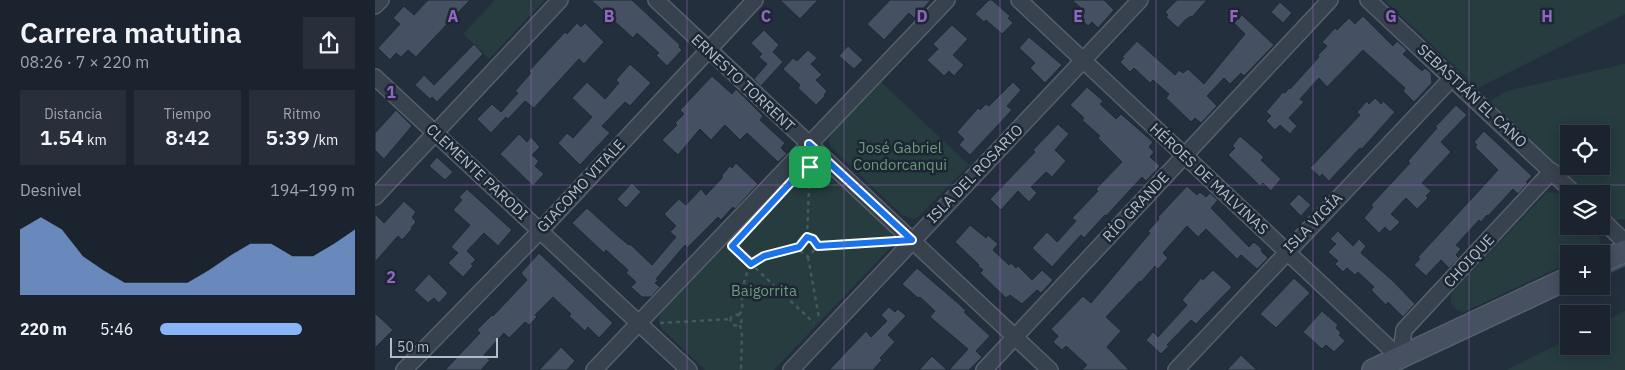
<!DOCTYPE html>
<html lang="es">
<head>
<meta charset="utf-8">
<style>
	:root { --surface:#1b232e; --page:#282f3a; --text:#f1f3f6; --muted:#a0a4aa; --line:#39404a; --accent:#8ab4f8 }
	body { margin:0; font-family:"IBM Plex Sans",sans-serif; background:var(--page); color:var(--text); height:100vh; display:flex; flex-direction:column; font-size:19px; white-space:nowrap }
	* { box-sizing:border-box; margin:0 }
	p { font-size:16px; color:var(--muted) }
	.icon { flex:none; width:28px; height:28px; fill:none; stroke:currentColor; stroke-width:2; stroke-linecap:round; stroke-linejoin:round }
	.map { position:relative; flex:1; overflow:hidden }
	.details { display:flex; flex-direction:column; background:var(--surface); width:375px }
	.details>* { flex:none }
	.buttons { position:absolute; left:1185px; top:125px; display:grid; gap:10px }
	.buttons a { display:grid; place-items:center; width:50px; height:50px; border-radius:0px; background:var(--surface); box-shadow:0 2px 12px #0003,0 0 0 1px var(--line); font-size:25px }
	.scale { position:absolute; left:15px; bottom:12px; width:108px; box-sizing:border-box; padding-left:5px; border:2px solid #b4bcc9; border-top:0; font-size:14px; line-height:18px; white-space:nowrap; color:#b4bcc9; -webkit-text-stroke:4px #1d2633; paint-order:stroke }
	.pin { position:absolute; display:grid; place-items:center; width:42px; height:42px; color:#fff; margin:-21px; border-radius:10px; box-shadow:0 2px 8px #0006 }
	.round { display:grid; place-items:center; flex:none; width:52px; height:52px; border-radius:0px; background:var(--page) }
	.headline { display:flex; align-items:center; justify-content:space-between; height:85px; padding:0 20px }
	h1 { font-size:28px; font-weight:600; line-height:38px }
	.metrics { display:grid; grid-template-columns:repeat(3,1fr); gap:8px; height:85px; padding:5px 20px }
	.metrics div { display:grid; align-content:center; border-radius:0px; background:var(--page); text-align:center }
	.metrics b { font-size:21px; font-weight:600 }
	.metrics small { font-size:14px; font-weight:400 }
	.metrics p { font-size:14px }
	.chart { height:140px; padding:10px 20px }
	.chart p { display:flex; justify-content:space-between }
	.chart svg { width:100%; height:90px; margin-top:5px; fill:var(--accent); opacity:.7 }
	ul { padding:0 20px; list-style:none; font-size:16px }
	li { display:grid; grid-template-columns:80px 60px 1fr; align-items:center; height:38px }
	li i { height:12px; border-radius:6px; background:var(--accent) }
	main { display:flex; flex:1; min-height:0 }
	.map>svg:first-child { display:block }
	.green { fill:#263c3f; fill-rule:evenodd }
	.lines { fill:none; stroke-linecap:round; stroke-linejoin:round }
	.stream { stroke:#394c67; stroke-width:4.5 }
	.building { fill:#455162; stroke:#1f2835 }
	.street-casing { stroke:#565f6c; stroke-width:18 }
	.secondary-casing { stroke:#565f6c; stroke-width:24 }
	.path { stroke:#44595c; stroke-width:2.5; stroke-dasharray:4 4; stroke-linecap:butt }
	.street { stroke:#38414e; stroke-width:15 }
	.secondary { stroke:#465061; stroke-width:21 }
	.route-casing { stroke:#fff; stroke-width:10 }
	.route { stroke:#1a73e8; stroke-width:6 }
	.grid { fill:none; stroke:#9266c3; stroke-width:1; stroke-opacity:0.55 }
	.labels { text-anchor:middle; stroke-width:5; stroke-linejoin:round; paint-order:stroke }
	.street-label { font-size:15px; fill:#b4bcc9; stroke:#1d2633 }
	.park-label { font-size:15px; fill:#6b9a76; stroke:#1d2633 }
	.grid-label { font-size:16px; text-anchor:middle; font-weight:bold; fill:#9266c3; stroke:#1d2633; stroke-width:5; stroke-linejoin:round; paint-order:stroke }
</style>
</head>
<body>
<main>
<section class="details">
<div class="headline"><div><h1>Carrera matutina</h1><p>08:26 · 7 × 220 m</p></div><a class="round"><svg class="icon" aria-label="share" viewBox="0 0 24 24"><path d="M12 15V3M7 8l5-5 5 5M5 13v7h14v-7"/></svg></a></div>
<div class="metrics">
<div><p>Distancia</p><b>1.54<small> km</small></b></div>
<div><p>Tiempo</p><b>8:42</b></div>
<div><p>Ritmo</p><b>5:39<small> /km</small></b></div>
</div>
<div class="chart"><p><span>Desnivel</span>194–199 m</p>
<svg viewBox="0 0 160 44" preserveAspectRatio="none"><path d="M0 44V12L10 6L20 12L30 25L40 32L50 38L60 38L70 38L80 38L90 32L100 25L110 19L120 19L130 25L140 25L150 19L160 12V44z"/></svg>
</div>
<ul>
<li><b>220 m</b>5:46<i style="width:73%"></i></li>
</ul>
</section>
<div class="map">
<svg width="1250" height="370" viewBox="0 0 1250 370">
	<rect width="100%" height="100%" fill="#242f3e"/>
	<!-- green -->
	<path class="green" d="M120 0H170L114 59 88 34Z
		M1009 0H1250V14L1103 88Z
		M1250 64V219L1239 220 1226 207V194H1212L1115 101 1132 91ZM1194 134H1226V166H1194Z
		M505 81 594 165 543 217 538 219 527 215 456 147 454 142 457 131Z
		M431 161H438L444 164 516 232 517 241 515 248 399 370H330L287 329C283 322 283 317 288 310L425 165Z
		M1172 192 1183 194 1194 204V226H1217C1226 235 1231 250 1214 254 1208 255 1200 254 1194 254V263L1089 312C1077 309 1072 302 1078 291Z
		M1250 311V370H1132L1194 339V346H1226V323Z"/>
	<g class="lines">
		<!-- stream -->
		<path class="stream" d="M1226 275 1250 264"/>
	</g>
	<!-- building -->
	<path class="building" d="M53 0H95L41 57 33 50 26 57 21 53 15 60 3 48 25 24 18 18 29 6 39 15Z
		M216 0H257L305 45 304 47 307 50 292 66 281 55 284 53 262 33 258 38Z
		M405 0H443L425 19Z
		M515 0H556L539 18 534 13 509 40 492 24Z
		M614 0H617L635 16 633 18 638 23 627 34 611 20 609 22 600 14Z
		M697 0H729L739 10 723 28 717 22 713 26 704 17 709 11Z
		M802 0H832L817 17 816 16 810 20 803 28 791 17 793 15 790 12Z
		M905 2 917 13 908 23 896 12Z
		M867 15 899 45 869 76 866 73 855 84 849 78 832 96 842 106 826 123 820 118 816 122 791 98 794 94 778 80 775 83 759 68 755 72 745 62 749 58 747 57 762 41 800 75 804 70 808 73 813 69 829 84 870 34 859 23Z
		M988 16 1018 46 1022 41 1032 50 1028 54 1047 71 1050 68 1056 73 1057 83 1039 102 1028 91 1030 88 988 50 952 87 944 78 925 99 929 102 914 118 922 126 915 134 905 125 900 130 891 121 896 116 891 112 908 92 910 93 914 88 915 89 944 57 943 55 952 46 947 42 960 28 962 30 974 18 980 24Z
		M202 23 206 27 210 23 229 42 209 64 204 59 159 108 150 101 133 119 131 117 116 133 102 119 117 104 126 112 143 93 140 91 156 73 154 71 190 32 192 34Z
		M577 25 593 39 578 55 589 65 579 76 574 71 569 76 552 60 563 49 558 44Z
		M389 30 404 45 398 52 408 62 386 86 379 79 392 64 384 57 387 54 376 43Z
		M654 37 687 65 670 83 655 68 660 63 644 48Z
		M99 44 108 54 62 102 57 97 55 99 40 85 49 75 59 85Z
		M473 46 488 60 479 69 464 56Z
		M433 50 442 58 436 64 447 75 441 80 452 91 449 95 450 96 441 105 423 88 425 85 408 69 418 58 422 61Z
		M255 64 276 83 255 106 250 102 227 126 235 133 205 165 183 143 192 133 198 138 217 117 197 98 212 82 230 99 244 83 241 80Z
		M337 76 357 94 361 89 388 116 385 120 410 143 406 148 412 154 403 162 372 133 365 140 350 125 336 140 325 129 303 155 287 140 302 125 300 123 309 114 305 110Z
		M638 82 646 90 632 106 637 110 595 155 584 145 589 139 582 132 603 108 605 110 611 104 614 106Z
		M712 87 728 101 725 104 741 119 746 114 778 142 774 147 779 152 775 157 785 166 771 181 767 177 731 216 730 215 709 238 706 235 677 267 657 248 672 232 682 242 701 221 697 218 723 191 721 189 747 162 723 138 725 136 707 120 709 118 695 105Z
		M1000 98 1006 104 1008 101 1020 112 987 149 985 148 954 181 947 174 945 177 935 168 985 115 982 112 992 101 994 104Z
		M1081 105 1092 115 1066 142 1076 152 1047 183 1056 191 1051 196 1053 198 1042 209 1031 198 1016 214 1025 222 1015 232 1010 227 1004 233 989 218 998 207 996 205 1035 163 1033 161 1062 128 1060 127Z
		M21 110 37 126 9 159 0 150V133Z
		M683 124 694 134 680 150 691 161 677 177 671 172 656 187 662 193 654 202 643 191 626 210 615 199 660 152 658 150Z
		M1109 131 1157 176 1151 182 1153 183 1143 194 1138 189 1113 216 1112 215 1106 222 1104 220 1081 245 1086 249 1081 255 1084 258 1074 268 1066 260 1051 276 1039 265 1045 259 1043 257 1123 170 1100 147 1102 145 1099 142Z
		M144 134 152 142 156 137 165 147 157 155 164 161 160 166 169 174 158 186 125 154Z
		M865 136 889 157 886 160 906 179 896 191 888 183 885 186 853 155 860 148 857 146Z
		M62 157 78 172 70 180 54 166Z
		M361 163 383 184 360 209 358 207 346 220 343 217 312 248 310 245 281 279 283 280 280 283 285 287 276 297H267L256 287 261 282 251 273 253 270 231 250 229 253 197 223 212 208 244 237 254 245 255 244 277 265 301 237 295 232 301 226 289 214 304 199 311 205 326 189 331 195 347 178V175L355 166 357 168Z
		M257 183 266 192 251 208 242 199Z
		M812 186 822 195 825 192 831 197 835 193 843 200 836 208 874 247 879 242 887 249 886 251 893 258 882 269 866 255 862 259 831 229 823 237 812 226 788 253 793 258 783 269 780 266 766 282 765 281 731 317 746 331 732 347 754 370H707L712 365 691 346 687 350 678 342 683 336 676 329 708 296 716 303 775 233 773 231 784 219 783 217Z
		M92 189 137 230 123 246 109 233 92 251 101 260 96 264 98 266 88 277 73 263 83 253 76 247 95 225 78 210 87 200 84 197Z
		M924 194 936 205 926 216 914 204Z
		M29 201 41 212 37 217 41 222 36 228 37 229 27 240 23 236 0 262V214L9 223Z
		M595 225 611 238 613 235 623 244 618 250 634 265 636 263 641 268 643 266 657 280 667 270 678 280 666 293 662 290 647 304 635 295 631 298 605 273 608 270 603 266 604 265 580 242Z
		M963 231 978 246 984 239 991 246 986 253 1018 281 1040 304 1028 317 1013 302 1011 305 996 290 999 287 983 272 980 275 972 268 968 272 960 264 963 261 953 252 961 244 955 239Z
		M164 253 238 323 224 338 213 327 210 331 194 316 196 314 178 297 160 315 162 317 154 325 150 322 134 338 129 333 109 355 115 360 106 370H70L105 333 102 330 117 315 118 316 152 280 146 273Z
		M542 268 585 305 591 311 589 312 615 336 601 351 607 357 594 370H574L593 349 555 317 560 311 545 297 543 298 527 284Z
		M838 270 857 287 821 324 816 320 792 345 794 346 786 354 771 340 778 332 783 337 812 305 807 300 826 278 828 280Z
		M54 274 73 293 64 303 59 298 53 303 39 290Z
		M919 278 935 293 901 328 885 314Z
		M514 307 520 312 523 309 531 316 513 335 520 342 505 358 507 360 498 370H454L491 331 496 337 512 321 506 315Z
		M947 311 963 325 961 328 966 333 964 335 970 341 959 352 951 345 947 349 928 332Z
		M0 313 18 330 0 348Z
		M186 347 200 361 192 370H164Z
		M866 355 882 370H852Z
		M557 356 572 370H544Z"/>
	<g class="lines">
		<!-- street casing -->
		<g class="street-casing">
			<path id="street" d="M281 0 675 370
				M644 0 1025 358
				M993 0 1200 194
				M0 6 6 0
				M0 77 314 370
				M0 197 185 0
				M1226 219 1250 242
				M1025 358 1029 330 1177 171
				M29 370 165 231 380 0
				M219 370 572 0
				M416 370 765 0
				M609 370 955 0
				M801 370 1077 78"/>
		</g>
		<!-- secondary casing -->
		<g class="secondary-casing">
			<path id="secondary" d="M1226 262 1250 251
				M998 370 1194 278"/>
		</g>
		<!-- path -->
		<path class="path" d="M432 237 435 164
			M357 246 439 323
			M443 246 438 239 432 237 425 244 424 250 433 257 443 246 516 241
			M433 257 444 318
			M355.5 320a5.5 5.5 0 1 1 11 0a5.5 5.5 0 1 1-11 0Z
			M364 315C369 308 367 304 367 296 368 285 371 273 376 264L389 256 424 247
			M285 323 356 319
			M365 325 367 332 366 370"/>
		<!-- street -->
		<use href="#street" class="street"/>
		<!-- secondary -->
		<use href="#secondary" class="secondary"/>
	</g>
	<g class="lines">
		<!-- route casing -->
		<g class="route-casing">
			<path id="route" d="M434 144 537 240 443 246 438 239 432 237 424 247 389 256 376 264 357 246 430 167H435Z"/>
		</g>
		<!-- route -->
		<use href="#route" class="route"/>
	</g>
	<!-- grid -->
	<path class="grid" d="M156 0V370M312 0V370M469 0V370M625 0V370M781 0V370M938 0V370M1094 0V370M0 185H1250"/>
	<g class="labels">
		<!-- street labels -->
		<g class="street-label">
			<text transform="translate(368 83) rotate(43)" y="5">ERNESTO TORRENT</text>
			<text transform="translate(1097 96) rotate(43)" y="5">SEBASTIÁN EL CANO</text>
			<text transform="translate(102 172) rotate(43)" y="5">CLEMENTE PARODI</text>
			<text transform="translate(600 174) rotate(-46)" y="5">ISLA DEL ROSARIO</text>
			<text transform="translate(834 179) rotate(43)" y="5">HÉROES DE MALVINAS</text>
			<text transform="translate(206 186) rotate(-47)" y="5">GIACOMO VITALE</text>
			<text transform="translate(761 207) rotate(-47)" y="5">RÍO GRANDE</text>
			<text transform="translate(938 223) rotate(-46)" y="5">ISLA VIGÍA</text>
			<text transform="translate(1094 261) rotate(-47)" y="5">CHOIQUE</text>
		</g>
		<!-- park labels -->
		<g class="park-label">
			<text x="525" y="153">José Gabriel<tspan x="525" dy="17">Condorcanqui</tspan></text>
			<text x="389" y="296">Baigorrita</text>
		</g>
	</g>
	<g class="grid-label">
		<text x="78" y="22">A</text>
		<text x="234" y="22">B</text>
		<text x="391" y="22">C</text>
		<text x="547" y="22">D</text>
		<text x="703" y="22">E</text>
		<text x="859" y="22">F</text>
		<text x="1016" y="22">G</text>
		<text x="1172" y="22">H</text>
		<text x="16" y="98">1</text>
		<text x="16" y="283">2</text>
	</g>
</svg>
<div class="buttons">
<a><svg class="icon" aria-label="locate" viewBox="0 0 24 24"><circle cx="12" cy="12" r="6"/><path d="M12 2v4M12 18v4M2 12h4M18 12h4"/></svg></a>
<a><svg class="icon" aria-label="layers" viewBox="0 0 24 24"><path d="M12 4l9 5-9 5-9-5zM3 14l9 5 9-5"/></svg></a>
<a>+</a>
<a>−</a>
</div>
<div class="scale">50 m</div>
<div class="pin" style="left:435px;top:167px;background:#1e9e55"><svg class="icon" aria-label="arrive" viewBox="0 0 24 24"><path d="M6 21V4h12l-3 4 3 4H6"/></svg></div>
</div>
</main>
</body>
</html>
